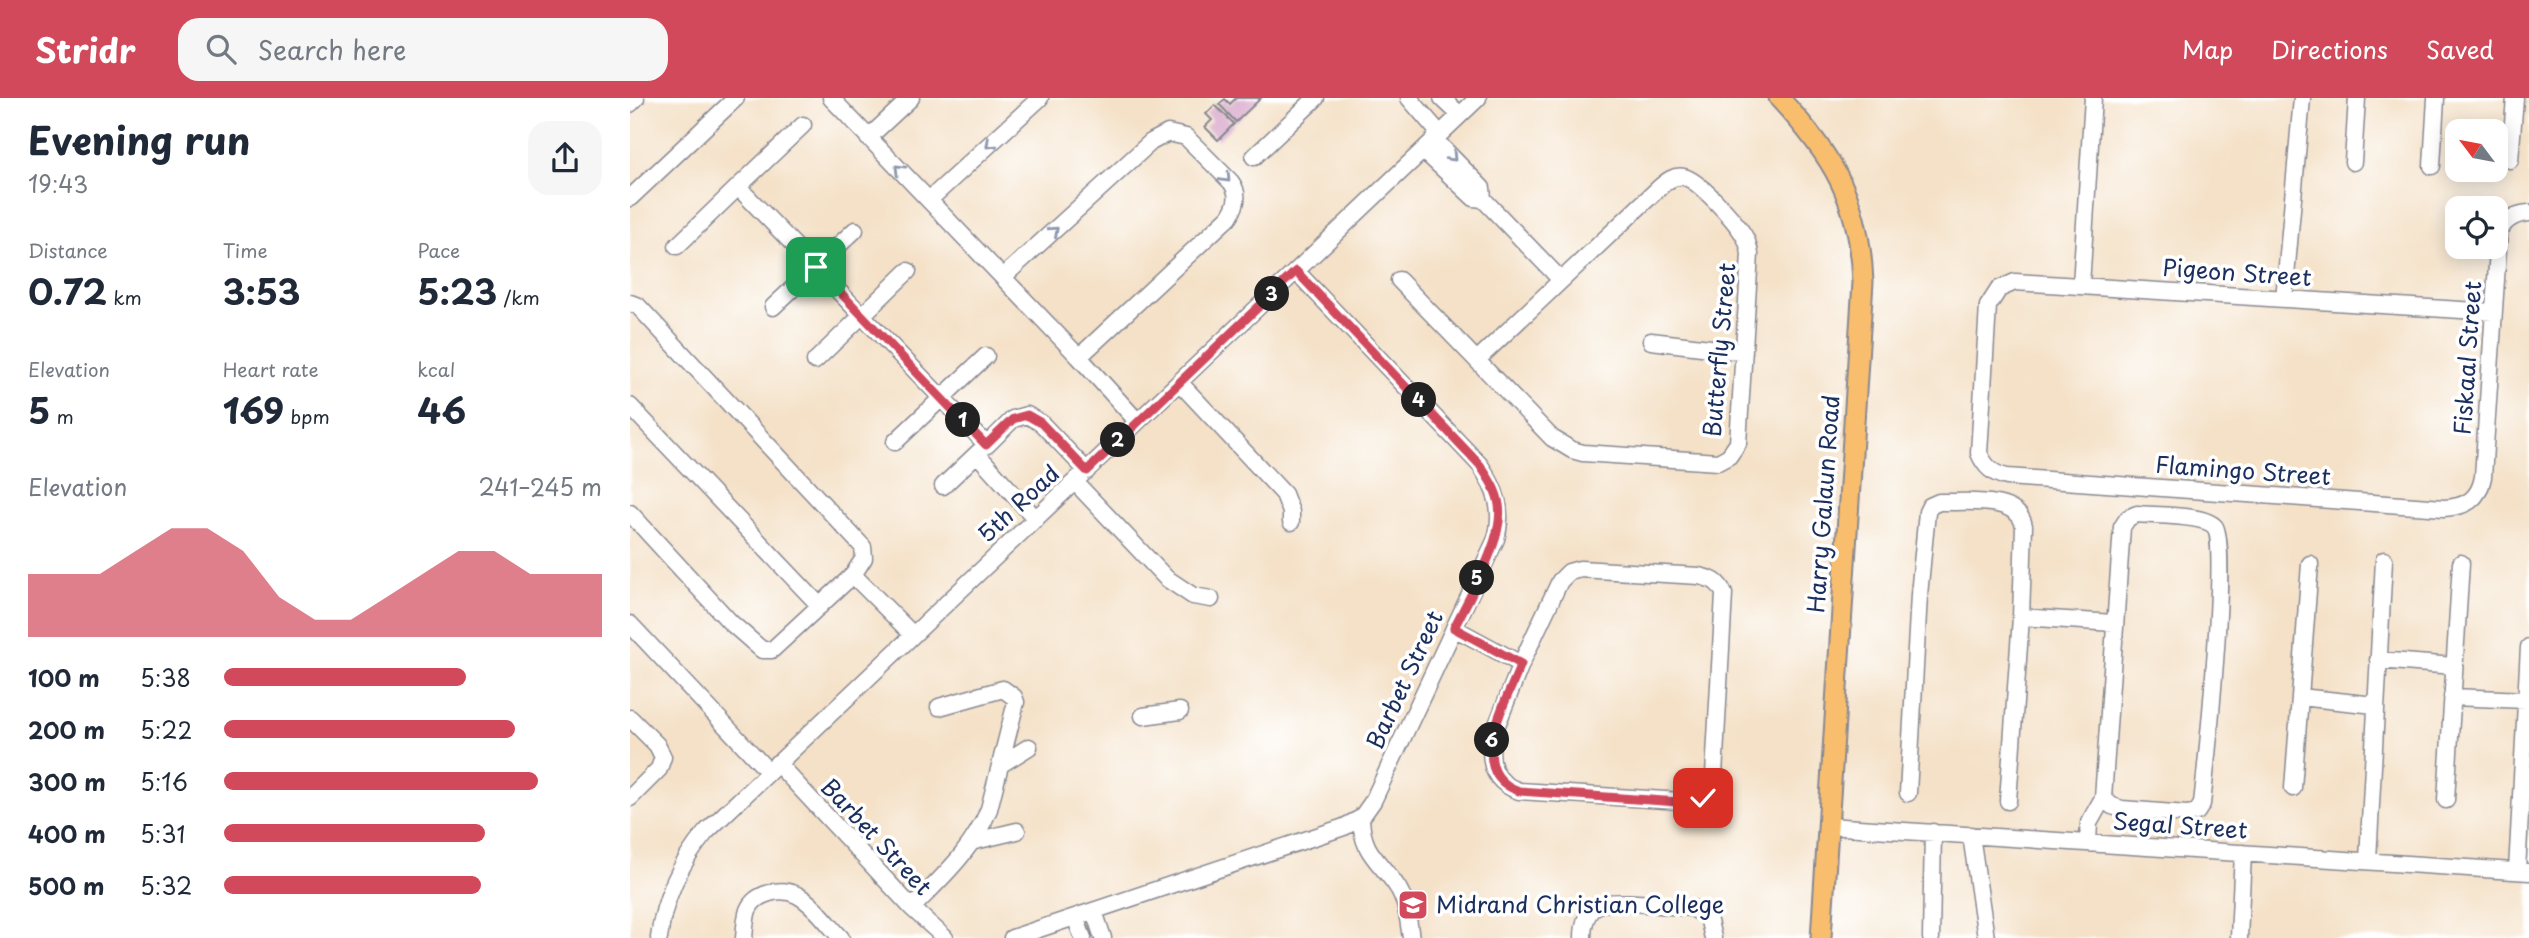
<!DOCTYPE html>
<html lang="en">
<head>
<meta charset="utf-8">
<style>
	:root { --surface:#fff; --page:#f6f6f7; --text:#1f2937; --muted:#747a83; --accent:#d1495b }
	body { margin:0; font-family:"Playpen Sans",sans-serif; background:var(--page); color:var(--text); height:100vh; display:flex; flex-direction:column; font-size:26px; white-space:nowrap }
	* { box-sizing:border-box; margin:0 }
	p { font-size:23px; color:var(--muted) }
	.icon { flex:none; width:38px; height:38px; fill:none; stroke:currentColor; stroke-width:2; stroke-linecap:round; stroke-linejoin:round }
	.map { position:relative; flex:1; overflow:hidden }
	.side { display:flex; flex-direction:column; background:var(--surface); width:630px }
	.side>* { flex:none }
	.needle { width:46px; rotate:302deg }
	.fabs { position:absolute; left:1815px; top:21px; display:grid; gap:14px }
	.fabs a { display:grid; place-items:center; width:63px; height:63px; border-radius:14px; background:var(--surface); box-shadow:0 4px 18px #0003; font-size:35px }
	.pin { position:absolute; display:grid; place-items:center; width:60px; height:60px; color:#fff; margin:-30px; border-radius:14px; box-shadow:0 4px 10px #0006 }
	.km { position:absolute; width:35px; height:35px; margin:-18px; border-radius:50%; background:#222; color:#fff; font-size:19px; line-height:35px; text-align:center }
	.round { display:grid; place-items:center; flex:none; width:74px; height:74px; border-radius:21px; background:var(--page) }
	.summary { display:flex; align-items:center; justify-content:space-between; height:119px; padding:0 28px }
	h1 { font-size:38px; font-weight:700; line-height:52px }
	.stats { display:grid; grid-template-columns:repeat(3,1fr); gap:10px; height:119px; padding:7px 28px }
	.stats div { display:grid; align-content:center }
	.stats b { font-size:35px; font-weight:700 }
	.stats small { font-size:19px; font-weight:400 }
	.stats p { font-size:19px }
	.chart { height:196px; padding:14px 28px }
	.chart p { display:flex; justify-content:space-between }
	.chart svg { width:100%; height:126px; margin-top:7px; fill:var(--accent); opacity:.7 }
	ul { padding:0 28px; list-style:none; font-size:23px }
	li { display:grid; grid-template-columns:112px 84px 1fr; align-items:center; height:52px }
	li i { height:18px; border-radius:9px; background:var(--accent) }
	header { display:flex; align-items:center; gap:42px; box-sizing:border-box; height:98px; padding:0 35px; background:var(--accent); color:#fff }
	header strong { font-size:33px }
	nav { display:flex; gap:38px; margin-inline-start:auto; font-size:24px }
	.search { width:490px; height:63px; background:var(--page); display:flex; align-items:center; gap:18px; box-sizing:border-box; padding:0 24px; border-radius:21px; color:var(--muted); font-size:26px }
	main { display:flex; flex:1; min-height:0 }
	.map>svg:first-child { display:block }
	.building { fill:#d7a5c8 }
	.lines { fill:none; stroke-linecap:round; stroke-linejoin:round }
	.minor-casing { stroke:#888892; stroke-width:19 }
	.major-casing { stroke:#888892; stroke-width:23 }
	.minor { stroke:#fff; stroke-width:16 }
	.major { stroke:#f9be6d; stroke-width:19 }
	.oneway { stroke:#8d97ae }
	.route-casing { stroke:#fff; stroke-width:14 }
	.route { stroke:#d1495b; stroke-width:9 }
	.labels { text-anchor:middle; stroke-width:7; stroke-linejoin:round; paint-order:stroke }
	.street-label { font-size:23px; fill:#1b2f5e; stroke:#fff }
	.poi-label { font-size:23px; fill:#1b2f5e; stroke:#fff; text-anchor:start }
</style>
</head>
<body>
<header>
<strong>Stridr</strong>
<div class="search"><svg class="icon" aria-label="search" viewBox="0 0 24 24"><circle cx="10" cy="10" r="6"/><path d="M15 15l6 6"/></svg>Search here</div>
<nav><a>Map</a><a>Directions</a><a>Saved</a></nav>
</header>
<main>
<section class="side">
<div class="summary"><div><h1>Evening run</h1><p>19:43</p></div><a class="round"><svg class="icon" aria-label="share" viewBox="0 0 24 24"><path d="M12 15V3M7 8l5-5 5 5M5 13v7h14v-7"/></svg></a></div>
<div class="stats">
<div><p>Distance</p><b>0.72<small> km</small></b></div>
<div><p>Time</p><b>3:53</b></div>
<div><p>Pace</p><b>5:23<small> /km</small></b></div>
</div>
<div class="stats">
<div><p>Elevation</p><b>5<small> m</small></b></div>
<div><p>Heart rate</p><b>169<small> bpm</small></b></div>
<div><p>kcal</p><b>46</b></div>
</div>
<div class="chart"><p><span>Elevation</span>241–245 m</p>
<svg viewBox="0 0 160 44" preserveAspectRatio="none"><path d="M0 44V22L10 22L20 22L30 14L40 6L50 6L60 14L70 30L80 38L90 38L100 30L110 22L120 14L130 14L140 22L150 22L160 22V44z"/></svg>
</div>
<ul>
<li><b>100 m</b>5:38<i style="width:64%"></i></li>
<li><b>200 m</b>5:22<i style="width:77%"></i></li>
<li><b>300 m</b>5:16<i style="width:83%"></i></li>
<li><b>400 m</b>5:31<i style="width:69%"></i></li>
<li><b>500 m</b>5:32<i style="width:68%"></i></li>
</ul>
</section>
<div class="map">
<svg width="1899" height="840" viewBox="0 0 1899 840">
	<rect width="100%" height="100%" fill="#fff"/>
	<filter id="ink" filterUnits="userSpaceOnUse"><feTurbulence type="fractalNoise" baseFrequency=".0143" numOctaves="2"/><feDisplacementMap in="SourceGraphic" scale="14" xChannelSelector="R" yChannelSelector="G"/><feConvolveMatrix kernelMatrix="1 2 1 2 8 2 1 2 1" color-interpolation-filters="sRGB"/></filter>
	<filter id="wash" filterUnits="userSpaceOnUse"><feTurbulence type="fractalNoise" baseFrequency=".00686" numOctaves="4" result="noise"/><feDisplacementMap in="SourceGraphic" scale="28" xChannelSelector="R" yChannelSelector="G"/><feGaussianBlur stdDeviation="1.57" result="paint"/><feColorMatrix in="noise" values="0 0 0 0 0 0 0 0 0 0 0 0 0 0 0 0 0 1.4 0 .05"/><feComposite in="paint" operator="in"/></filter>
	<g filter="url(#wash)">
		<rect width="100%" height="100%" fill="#f4e1c7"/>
		<g id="blocks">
			<!-- building -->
			<path class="building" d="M606 0H631L606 24 589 6 595 1 600 6Z
				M585 7 604 26 588 42 575 29 582 22 576 16Z"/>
		</g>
	</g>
	<g filter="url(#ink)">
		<use href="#blocks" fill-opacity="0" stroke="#888892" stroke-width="2"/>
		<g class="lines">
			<!-- minor casing -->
			<g class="minor-casing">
				<path id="minor" d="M201 0 449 259 507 323
					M779 0 810 36
					M812 0 830 17
					M0 6 6 0
					M238 40 281 0
					M804 41 852 90 853 101
					M793 52 844 100 853 101 931 182
					M624 59 686 0
					M1880 62 1885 0
					M1723 64 1727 0
					M1802 68 1806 0
					M108 89 173 27
					M0 100 106 0
					M299 102 410 0
					M47 148 108 89 357 347 383 321 397 317 411 325 457 373
					M373 179 521 44 538 35 556 39 601 84C610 96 607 107 599 119L449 259
					M769 182 922 340 942 352 953 355 1088 364 1099 358 1108 345 1120 156C1119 149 1117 142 1113 136 1105 123 1069 82 1054 79 1044 77 1037 83 1030 89L847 262
					M1451 187 1463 0
					M1654 201 1672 0
					M0 205 8 208 233 449 234 460 223 477 142 552H132L100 524 0 415
					M143 209 225 132
					M1863 214 1385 184 1369 191 1358 208 1349 355C1355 369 1363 376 1377 379L1814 410C1835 409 1849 402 1853 379L1869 136C1873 122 1885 116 1899 115
					M1021 243 1114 254
					M185 263 278 173
					M549 284 654 396 661 414V424
					M0 308 190 508
					M265 344 356 258
					M347 356 406 421
					M445 384 536 480 563 498 581 501
					M313 388 352 351
					M950 471 1069 478C1082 481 1089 483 1094 496L1084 677 1079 694 1068 704 889 693C862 684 858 663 863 637L891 566 930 483 939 474Z
					M223 477 283 537
					M1391 519 1484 525
					M0 526 138 673
					M824 530 891 566
					M1748 562 1824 568
					M1670 599 1680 466
					M1822 599 1896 602
					M513 618 550 613
					M0 620 27 647 33 659 29 671 0 700
					M147 665 282 810 315 840
					M370 667 399 649
					M1663 690 1670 599 1745 607
					M1278 695 1289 497 1297 414 1300 408 1309 404C1334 405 1388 397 1394 428L1391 519 1378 703
					M1816 702 1831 465
					M731 720C732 755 748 761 766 787 777 802 778 822 781 840
					M1198 728 1899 774
					M1341 737 1356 840
					M345 743 387 733
					M1458 744 1459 725 1473 700 1492 429 1498 420 1507 416C1525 418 1575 416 1585 429 1599 448 1576 669 1572 706L1567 714 1557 716 1492 711 1482 708 1473 700
					M1738 762 1754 462
					M1887 773 1899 549
					M282 810C312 779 343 752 359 711L386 604 384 599 373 591 309 609
					M464 813 473 840
					M445 819 453 840
					M29 840C34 799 50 765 76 734L848 0
					M114 840C115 831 115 821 118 812 125 795 151 789 167 797 184 806 198 826 211 840
					M382 840 714 729 731 720 743 703 866 441C874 412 866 391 850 367L666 173
					M953 840C953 828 956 813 968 807 983 800 1043 809 1062 810L1078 819 1083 840
					M1301 840 1303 734
					M1609 840 1613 755"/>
			</g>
			<!-- major casing -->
			<g class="major-casing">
				<path id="major" d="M1149 0C1203 58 1230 102 1233 184L1191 840"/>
			</g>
			<!-- minor -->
			<use href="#minor" class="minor"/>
			<!-- major -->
			<use href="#major" class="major"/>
		</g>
		<!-- one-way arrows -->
		<defs><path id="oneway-chevron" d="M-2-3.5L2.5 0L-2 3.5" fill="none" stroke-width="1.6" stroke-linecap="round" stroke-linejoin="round" transform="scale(1.75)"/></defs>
		<g class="oneway">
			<use href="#oneway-chevron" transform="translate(360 46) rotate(137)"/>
			<use href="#oneway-chevron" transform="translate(822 59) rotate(46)"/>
			<use href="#oneway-chevron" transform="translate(269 71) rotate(-135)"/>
			<use href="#oneway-chevron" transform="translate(596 80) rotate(47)"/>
			<use href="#oneway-chevron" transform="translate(424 133) rotate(-42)"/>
		</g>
	</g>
	<g class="lines" filter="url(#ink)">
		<!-- route casing -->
		<g class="route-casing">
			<path id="route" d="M186 169 356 347 383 321 397 317 411 325 457 373 666 173 850 367C858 379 867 392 869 407 875 440 839 499 824 530L891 566C877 603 833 674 889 693L1063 705 1073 700"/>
		</g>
		<!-- route -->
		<use href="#route" class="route"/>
	</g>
	<!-- icons -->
	<defs>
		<g id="school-square" transform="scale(1.575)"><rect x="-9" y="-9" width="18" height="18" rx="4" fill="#d1495b" stroke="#fff"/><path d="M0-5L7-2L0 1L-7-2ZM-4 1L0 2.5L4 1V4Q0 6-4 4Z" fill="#fff"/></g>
	</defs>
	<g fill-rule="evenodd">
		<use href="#school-square" x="783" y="807"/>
	</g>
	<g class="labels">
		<!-- street labels -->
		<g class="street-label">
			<text transform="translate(1607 175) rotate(4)" y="8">Pigeon Street</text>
			<text transform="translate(1090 252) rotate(-85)" y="8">Butterfly Street</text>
			<text transform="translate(1838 260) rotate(-86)" y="8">Fiskaal Street</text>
			<text transform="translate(1613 373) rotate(4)" y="8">Flamingo Street</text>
			<text transform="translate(389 406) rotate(-43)" y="8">5th Road</text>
			<text transform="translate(1194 406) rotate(-86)" y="8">Harry Galaun Road</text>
			<text transform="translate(775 582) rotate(-65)" y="8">Barbet Street</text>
			<text transform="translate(1550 728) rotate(4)" y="8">Segal Street</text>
			<text transform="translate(246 739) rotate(47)" y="8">Barbet Street</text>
		</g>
		<!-- poi labels -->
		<g class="poi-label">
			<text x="806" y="815">Midrand Christian College</text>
		</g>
	</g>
</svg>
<div class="fabs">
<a><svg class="needle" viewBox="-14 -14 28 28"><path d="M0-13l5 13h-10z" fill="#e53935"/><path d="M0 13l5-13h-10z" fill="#747a83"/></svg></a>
<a><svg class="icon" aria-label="locate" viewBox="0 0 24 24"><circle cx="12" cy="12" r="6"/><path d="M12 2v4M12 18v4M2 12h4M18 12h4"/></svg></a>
</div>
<div class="pin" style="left:186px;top:169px;background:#1e9e55"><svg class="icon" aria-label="arrive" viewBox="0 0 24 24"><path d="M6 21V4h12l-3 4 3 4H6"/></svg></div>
<div class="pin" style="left:1073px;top:700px;background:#d93025"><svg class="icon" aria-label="check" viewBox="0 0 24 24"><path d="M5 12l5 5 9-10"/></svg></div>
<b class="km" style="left:333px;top:322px">1</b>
<b class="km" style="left:488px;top:342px">2</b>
<b class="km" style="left:642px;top:196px">3</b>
<b class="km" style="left:789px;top:302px">4</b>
<b class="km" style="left:847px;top:480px">5</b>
<b class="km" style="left:862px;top:642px">6</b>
</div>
</main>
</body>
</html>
